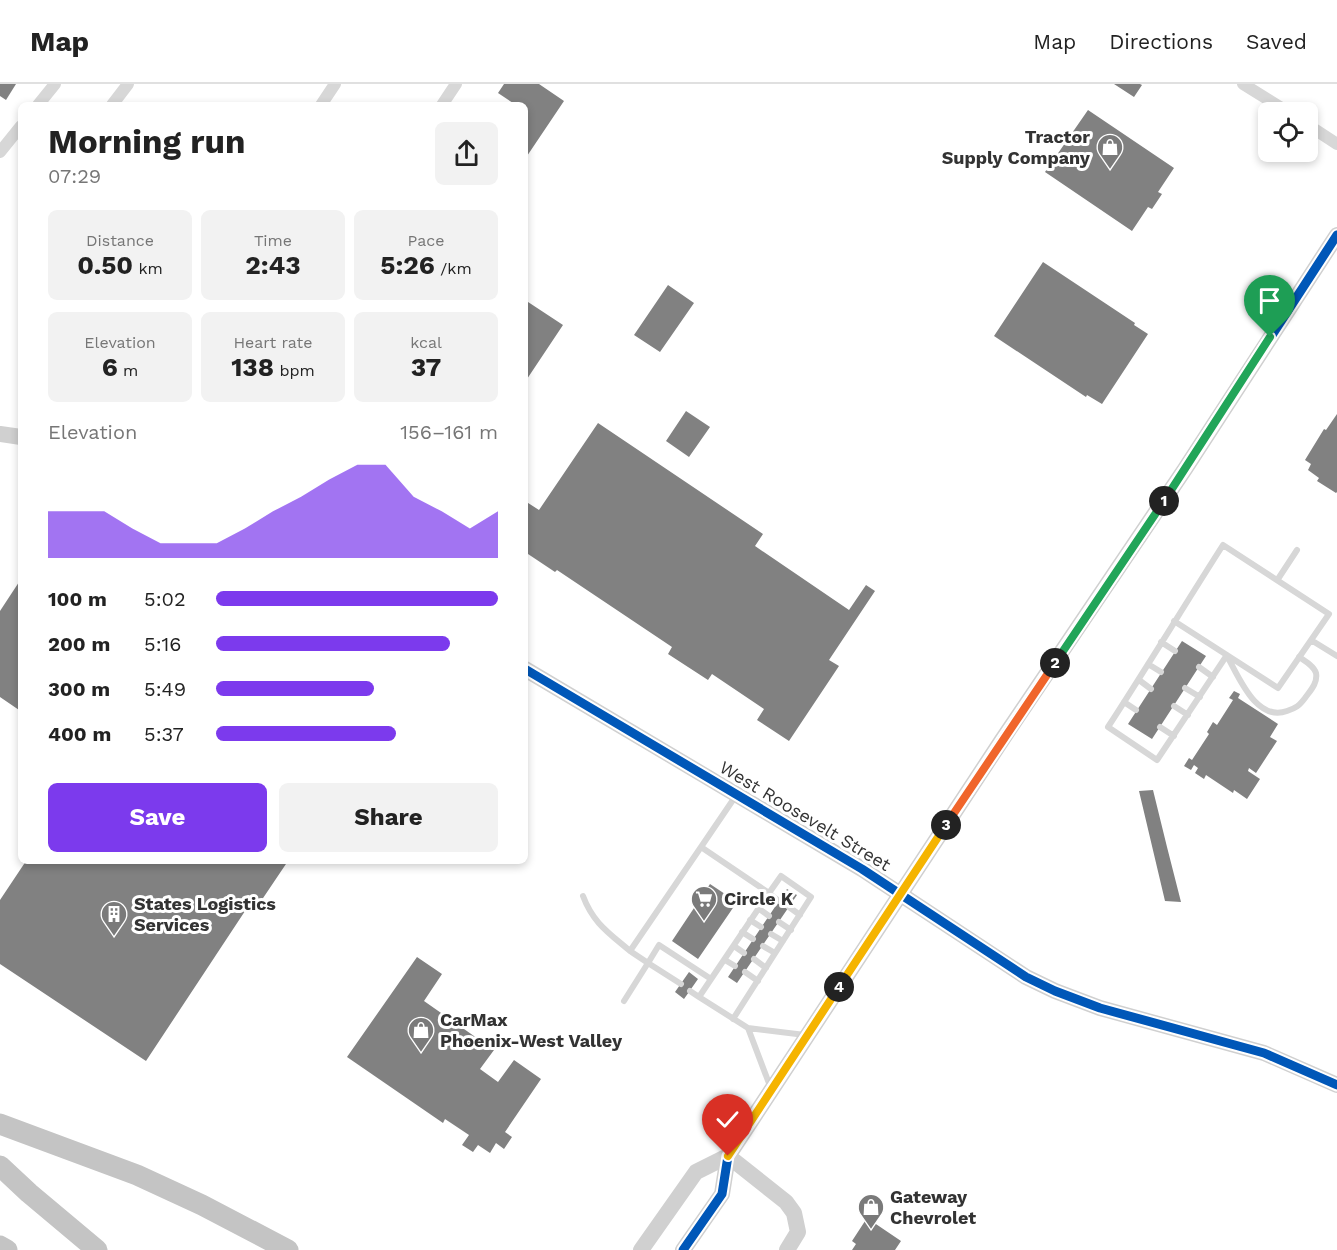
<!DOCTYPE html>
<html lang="en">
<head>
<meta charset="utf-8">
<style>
	:root { --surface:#fff; --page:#f2f2f2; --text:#222; --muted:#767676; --line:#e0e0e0; --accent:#7c3aed }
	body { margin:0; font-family:"Work Sans",sans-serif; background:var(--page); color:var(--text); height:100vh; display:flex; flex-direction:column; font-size:22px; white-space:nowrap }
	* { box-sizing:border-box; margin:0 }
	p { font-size:20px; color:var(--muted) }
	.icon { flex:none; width:33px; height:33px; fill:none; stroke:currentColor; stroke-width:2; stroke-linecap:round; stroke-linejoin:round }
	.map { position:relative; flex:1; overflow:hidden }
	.drawer { position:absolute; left:18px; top:18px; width:510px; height:762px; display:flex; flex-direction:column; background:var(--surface); border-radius:9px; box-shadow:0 3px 9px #0003 }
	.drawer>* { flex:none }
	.tools { position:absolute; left:1258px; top:18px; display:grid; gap:12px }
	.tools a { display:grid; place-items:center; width:60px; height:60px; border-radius:9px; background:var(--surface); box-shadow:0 3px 9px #0003; font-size:30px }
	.pin { position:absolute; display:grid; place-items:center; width:51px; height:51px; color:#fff; margin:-62px -26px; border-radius:50% 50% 50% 0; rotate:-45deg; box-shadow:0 0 6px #0007 }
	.pin .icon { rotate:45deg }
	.km { position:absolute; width:30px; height:30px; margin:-15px; border-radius:50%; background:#222; color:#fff; font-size:16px; line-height:30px; text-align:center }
	.round { display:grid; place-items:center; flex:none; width:63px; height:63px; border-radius:9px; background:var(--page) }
	.headline { display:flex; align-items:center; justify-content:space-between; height:102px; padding:0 30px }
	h1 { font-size:33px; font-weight:700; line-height:45px }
	.figures { display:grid; grid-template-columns:repeat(3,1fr); gap:9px; height:102px; padding:6px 30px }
	.figures div { display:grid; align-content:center; border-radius:9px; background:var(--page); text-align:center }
	.figures b { font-size:26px; font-weight:700 }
	.figures small { font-size:16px; font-weight:400 }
	.figures p { font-size:16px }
	.chart { height:168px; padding:12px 30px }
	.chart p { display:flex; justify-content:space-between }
	.chart svg { width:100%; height:108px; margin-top:6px; fill:var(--accent); opacity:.7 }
	.button { display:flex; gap:12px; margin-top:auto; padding:12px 30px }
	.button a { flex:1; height:69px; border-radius:9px; background:var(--accent); color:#fff; font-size:24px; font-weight:700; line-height:69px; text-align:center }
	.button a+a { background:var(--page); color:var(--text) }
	ul { padding:0 30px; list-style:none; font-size:20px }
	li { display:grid; grid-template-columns:96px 72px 1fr; align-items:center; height:45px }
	li i { height:15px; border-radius:8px; background:var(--accent) }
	header { display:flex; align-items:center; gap:36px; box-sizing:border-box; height:84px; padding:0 30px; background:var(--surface); border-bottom:2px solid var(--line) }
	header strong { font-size:28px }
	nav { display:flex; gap:33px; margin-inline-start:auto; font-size:21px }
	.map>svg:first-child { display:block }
	.building { fill:#818181 }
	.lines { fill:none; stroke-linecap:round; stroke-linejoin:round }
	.lane { stroke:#d7d7d7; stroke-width:6 }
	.street { stroke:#d7d7d7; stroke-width:12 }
	.secondary { stroke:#d0d0d0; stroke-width:16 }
	.highway { stroke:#c4c4c4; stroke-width:21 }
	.cycleway-casing { stroke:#fff; stroke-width:13 }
	.cycleway { stroke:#0057b8; stroke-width:9 }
	.split-1-casing { stroke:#fff; stroke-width:12 }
	.split-2-casing { stroke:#fff; stroke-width:12 }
	.split-3-casing { stroke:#fff; stroke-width:12 }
	.split-4-casing { stroke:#fff; stroke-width:12 }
	.split-5-casing { stroke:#fff; stroke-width:12 }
	.split-1 { stroke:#22a559; stroke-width:8 }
	.split-2 { stroke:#22a559; stroke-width:8 }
	.split-3 { stroke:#f0652b; stroke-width:8 }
	.split-4 { stroke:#f5b400; stroke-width:8 }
	.split-5 { stroke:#f5b400; stroke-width:8 }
	.labels { text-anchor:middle; stroke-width:6; stroke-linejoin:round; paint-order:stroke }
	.poi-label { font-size:18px; font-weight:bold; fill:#333; stroke:#fff; text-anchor:start }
	.street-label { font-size:18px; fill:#333; stroke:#fff }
</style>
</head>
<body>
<header>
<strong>Map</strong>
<nav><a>Map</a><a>Directions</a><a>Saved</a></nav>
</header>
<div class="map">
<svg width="1337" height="1166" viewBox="0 0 1337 1166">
	<rect width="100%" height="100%" fill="#fff"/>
	<!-- building -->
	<path class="building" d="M0 0H16L6 16 0 12Z
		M504 0H539L564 17 525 75V21H516L498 9Z
		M1114 0H1140L1142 1 1134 13Z
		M1088 26 1174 84 1158 108 1162 110 1152 125 1148 123 1132 147 1045 88Z
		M1043 178 1135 239 1134 241 1148 250 1102 320 1087 311 1086 313 994 252Z
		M668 201 694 219 660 268 634 251Z
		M525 216 563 241 525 298Z
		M686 327 710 343 689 373 666 357Z
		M1337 330V408L1336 409 1317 397 1319 394 1308 386 1311 380 1305 376 1324 345 1326 346Z
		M598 339 763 450 755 462 849 526 866 501 875 507 829 576 839 582 789 657 757 636 764 625 712 590 708 596 668 570 672 563 557 486 555 488 525 468V417L539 426Z
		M21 495V623L19 626 0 613V527Z
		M1182 557 1206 572 1152 655 1128 640Z
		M1234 607 1240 610 1238 614 1278 640 1270 653 1277 657 1256 689 1249 684 1248 687 1260 695 1247 715 1234 706 1233 709 1206 691 1204 695 1195 689 1198 684 1194 681 1191 686 1184 682 1189 674 1192 676 1209 650 1207 648 1213 638 1217 641 1233 616 1229 614Z
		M1153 706 1167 763 1181 818 1165 817 1139 707Z
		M26 777H288L255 826 249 821 146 977 0 880V816Z
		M710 800 737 818 698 875 672 857Z
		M787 805 797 811 737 899 728 893Z
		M417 873 442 890 424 917 494 966 480 985 498 998 514 976 541 995 505 1048 512 1053 504 1065 496 1059 490 1069 478 1061 473 1068 462 1061 469 1051 445 1035 443 1039 347 973Z
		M689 888 698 895 684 915 675 908Z
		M867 1134 901 1157 895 1166H852L856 1160 852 1157Z"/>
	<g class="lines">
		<!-- lane -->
		<path class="lane" d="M1278 495 1297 466
			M1174 537 1278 604 1329 530 1223 461C1184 522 1147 583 1108 643L1157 676 1227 571
			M1311 556 1337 572
			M1161 558 1175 567
			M1227 572C1239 593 1256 638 1287 627 1296 624 1299 622 1305 614 1310 607 1318 599 1316 589 1314 582 1305 577 1299 573
			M1148 580 1161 588
			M1199 583 1213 593
			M1139 596 1151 605
			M1185 604 1200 613
			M1124 618 1136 626
			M1174 622 1188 631
			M1160 643 1174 652
			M735 713 701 763 769 809 699 913 748 944 805 951
			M583 812C593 839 609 849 630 867
			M789 823 800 831
			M758 824 769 832
			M750 836 761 843
			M779 838 791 846
			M742 848 753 855
			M771 850 783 857
			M734 862 744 869
			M763 862 775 869
			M754 875 766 884
			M725 876 735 882
			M745 888 758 897
			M681 900 648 879 659 861 711 895
			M690 907 699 913
			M624 917 648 879 630 867 701 763
			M733 935 811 813 781 792 769 809 779 817
			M748 944 770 1002"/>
		<!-- street -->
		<path class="street" d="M1243 0 1288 28
			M38 21 55 0
			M112 21 128 0
			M321 21 335 0
			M442 21 456 0
			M1308 41 1337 60
			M0 68 21 42"/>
		<!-- secondary -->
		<path class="secondary" d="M0 350 21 353
			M525 585 862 785 1026 893 1055 907 1100 924 1264 969 1337 1001
			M728 1072 786 1118 794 1129 798 1148 787 1166
			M641 1166 696 1088 728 1072
			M683 1166 722 1110 728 1072 1002 656 1185 385 1337 151"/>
		<!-- highway -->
		<path class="highway" d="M0 1040 137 1091 202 1121 288 1166
			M0 1082 29 1109 97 1166
			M0 1162 7 1166"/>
		<!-- cycleway casing -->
		<g class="cycleway-casing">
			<path id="cycleway" d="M525 585 862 785 1026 893 1055 907 1100 924 1264 969 1337 1001
				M683 1166 722 1110 728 1072 1002 656 1185 385 1337 151"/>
		</g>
		<!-- cycleway -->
		<use href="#cycleway" class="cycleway"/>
	</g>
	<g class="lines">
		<!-- split-1 casing -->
		<g class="split-1-casing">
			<path id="split-1" d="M1164 417 1270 253"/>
		</g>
		<!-- split-2 casing -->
		<g class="split-2-casing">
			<path id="split-2" d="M1055 579 1164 417"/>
		</g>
		<!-- split-3 casing -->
		<g class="split-3-casing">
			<path id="split-3" d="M946 741 1055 579"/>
		</g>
		<!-- split-4 casing -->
		<g class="split-4-casing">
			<path id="split-4" d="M839 903 946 741"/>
		</g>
		<!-- split-5 casing -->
		<g class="split-5-casing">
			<path id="split-5" d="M728 1072 839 903"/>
		</g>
		<!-- split-1 -->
		<use href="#split-1" class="split-1"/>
		<!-- split-2 -->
		<use href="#split-2" class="split-2"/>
		<!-- split-3 -->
		<use href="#split-3" class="split-3"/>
		<!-- split-4 -->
		<use href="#split-4" class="split-4"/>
		<!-- split-5 -->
		<use href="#split-5" class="split-5"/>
	</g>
	<!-- icons -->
	<defs>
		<g id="shop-pin" transform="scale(1.35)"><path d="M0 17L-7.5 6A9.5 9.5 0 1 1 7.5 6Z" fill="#7a7a7a" stroke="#fff"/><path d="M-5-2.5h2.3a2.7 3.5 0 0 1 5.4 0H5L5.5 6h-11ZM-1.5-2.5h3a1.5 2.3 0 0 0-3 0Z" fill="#fff"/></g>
		<g id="supermarket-pin" transform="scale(1.35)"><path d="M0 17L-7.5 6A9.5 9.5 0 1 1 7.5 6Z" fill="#7a7a7a" stroke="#fff"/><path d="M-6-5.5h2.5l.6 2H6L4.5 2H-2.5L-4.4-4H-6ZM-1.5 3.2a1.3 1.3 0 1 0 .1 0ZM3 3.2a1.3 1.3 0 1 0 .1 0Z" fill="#fff"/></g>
		<g id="building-pin" transform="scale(1.35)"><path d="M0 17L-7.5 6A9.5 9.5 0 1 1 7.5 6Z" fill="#7a7a7a" stroke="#fff"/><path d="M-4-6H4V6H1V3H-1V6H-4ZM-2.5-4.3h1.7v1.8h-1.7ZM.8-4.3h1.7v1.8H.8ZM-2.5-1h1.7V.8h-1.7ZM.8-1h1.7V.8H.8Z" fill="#fff"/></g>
	</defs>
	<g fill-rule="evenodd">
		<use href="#shop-pin" x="1110" y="63"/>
		<use href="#supermarket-pin" x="704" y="815"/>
		<use href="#building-pin" x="114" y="830"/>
		<use href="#shop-pin" x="421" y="946"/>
		<use href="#shop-pin" x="871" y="1123"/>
	</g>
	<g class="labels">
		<!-- poi labels -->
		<g class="poi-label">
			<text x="1090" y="59" text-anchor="end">Tractor<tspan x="1090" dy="21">Supply Company</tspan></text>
			<text x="724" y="821">Circle K</text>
			<text x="134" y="826">States Logistics<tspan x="134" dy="21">Services</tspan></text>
			<text x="440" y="942">CarMax<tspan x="440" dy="21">Phoenix-West Valley</tspan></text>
			<text x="890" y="1119">Gateway<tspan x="890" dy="21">Chevrolet</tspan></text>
		</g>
		<!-- street labels -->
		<g class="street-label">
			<text transform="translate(805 732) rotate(31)" y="6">West Roosevelt Street</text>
		</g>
	</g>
</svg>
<div class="tools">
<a><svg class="icon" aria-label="locate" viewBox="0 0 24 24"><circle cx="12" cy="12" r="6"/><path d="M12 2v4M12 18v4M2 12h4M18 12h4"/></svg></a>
</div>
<div class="pin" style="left:1270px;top:253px;background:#1e9e55"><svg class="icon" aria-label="arrive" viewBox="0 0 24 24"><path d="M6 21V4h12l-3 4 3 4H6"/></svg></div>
<div class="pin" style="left:728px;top:1072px;background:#d93025"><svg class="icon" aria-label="check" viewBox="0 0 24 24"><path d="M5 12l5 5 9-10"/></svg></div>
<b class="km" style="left:1164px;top:417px">1</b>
<b class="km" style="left:1055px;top:579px">2</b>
<b class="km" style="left:946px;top:741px">3</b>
<b class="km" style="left:839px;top:903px">4</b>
<section class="drawer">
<div class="headline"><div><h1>Morning run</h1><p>07:29</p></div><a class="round"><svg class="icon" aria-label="share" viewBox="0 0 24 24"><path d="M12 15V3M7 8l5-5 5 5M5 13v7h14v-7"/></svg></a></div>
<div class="figures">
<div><p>Distance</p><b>0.50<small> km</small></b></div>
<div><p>Time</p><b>2:43</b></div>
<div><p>Pace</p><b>5:26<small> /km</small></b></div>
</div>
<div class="figures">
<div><p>Elevation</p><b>6<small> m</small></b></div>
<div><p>Heart rate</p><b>138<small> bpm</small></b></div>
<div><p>kcal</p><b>37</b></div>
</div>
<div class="chart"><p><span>Elevation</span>156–161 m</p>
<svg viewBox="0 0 160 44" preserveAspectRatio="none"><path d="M0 44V25L10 25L20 25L30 32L40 38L50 38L60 38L70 32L80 25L90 19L100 12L110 6L120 6L130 19L140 25L150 32L160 25V44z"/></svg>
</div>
<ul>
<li><b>100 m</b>5:02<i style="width:100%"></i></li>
<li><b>200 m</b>5:16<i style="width:83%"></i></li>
<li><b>300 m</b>5:49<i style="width:56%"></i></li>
<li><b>400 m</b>5:37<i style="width:64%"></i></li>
</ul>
<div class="button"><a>Save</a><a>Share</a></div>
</section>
</div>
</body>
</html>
